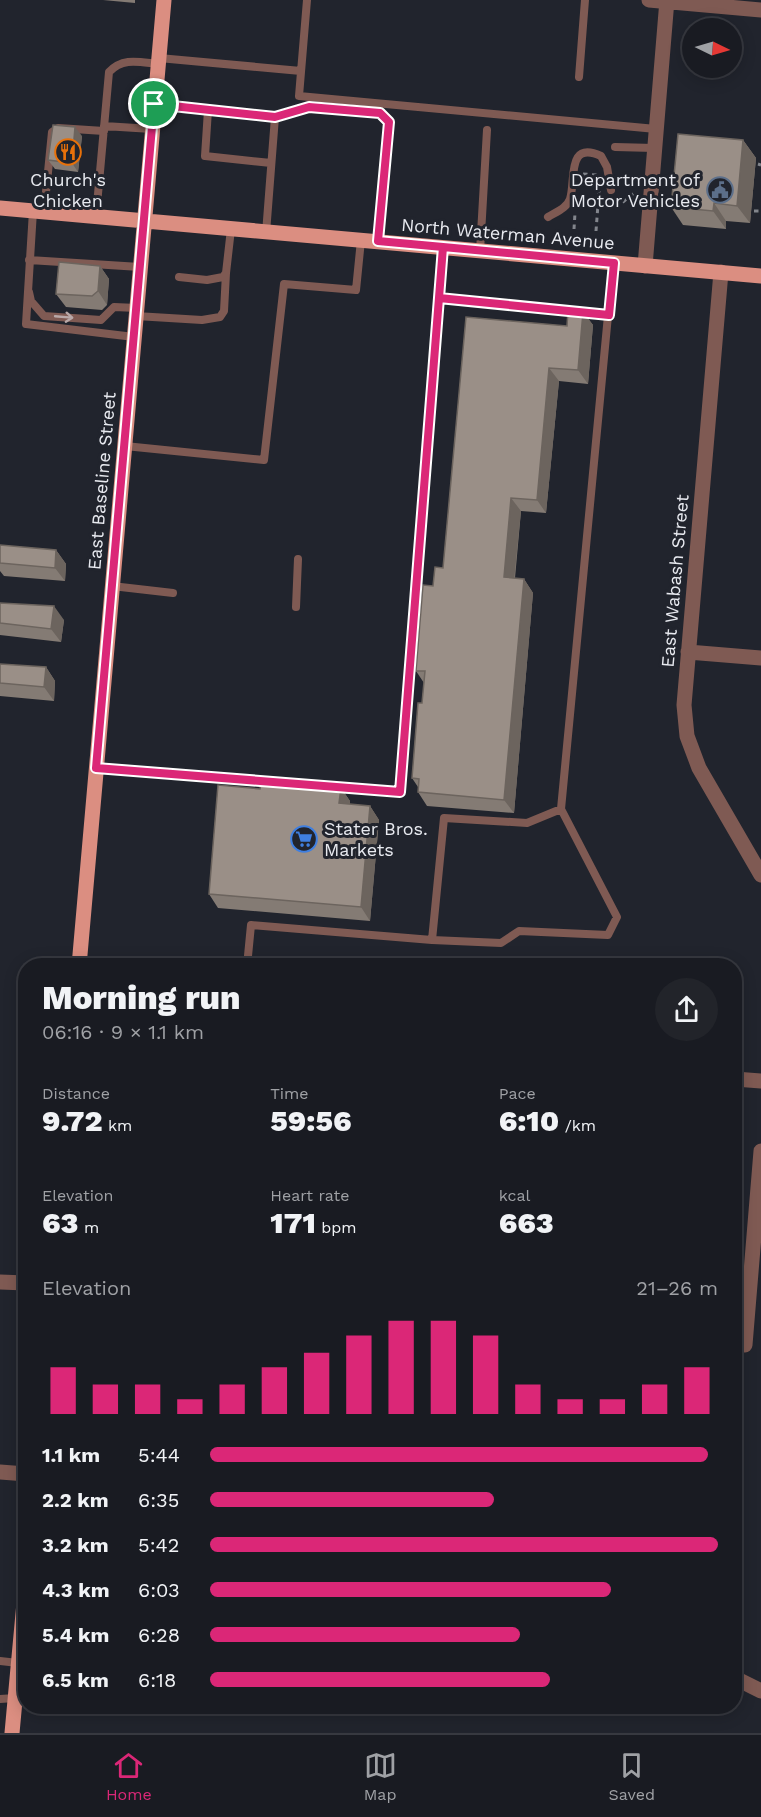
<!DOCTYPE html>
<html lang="en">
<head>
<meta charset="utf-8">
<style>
	:root { --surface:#191b22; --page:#22242a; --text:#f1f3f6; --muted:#9fa1a5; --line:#373940; --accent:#db2777 }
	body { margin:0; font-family:"Work Sans",sans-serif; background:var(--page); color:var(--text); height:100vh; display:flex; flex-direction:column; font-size:22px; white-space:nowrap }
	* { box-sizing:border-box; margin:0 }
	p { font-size:20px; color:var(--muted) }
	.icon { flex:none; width:33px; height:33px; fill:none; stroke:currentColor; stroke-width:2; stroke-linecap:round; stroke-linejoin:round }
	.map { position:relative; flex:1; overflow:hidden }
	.side { position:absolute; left:18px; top:958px; width:724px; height:756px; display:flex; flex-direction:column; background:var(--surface); border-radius:24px; box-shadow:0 3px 15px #0003,0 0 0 2px var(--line) }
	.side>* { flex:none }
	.needle { width:39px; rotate:95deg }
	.tools { position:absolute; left:682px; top:18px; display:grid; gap:12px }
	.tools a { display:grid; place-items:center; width:60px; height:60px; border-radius:50%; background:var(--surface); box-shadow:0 3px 15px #0003,0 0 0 2px var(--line); font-size:30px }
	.pin { position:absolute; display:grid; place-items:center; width:51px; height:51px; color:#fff; margin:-26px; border:3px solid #fff; border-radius:50%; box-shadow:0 2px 6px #0007 }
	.round { display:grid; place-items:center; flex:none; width:63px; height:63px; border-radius:32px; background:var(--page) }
	.head { display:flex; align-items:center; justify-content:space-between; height:102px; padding:0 24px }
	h1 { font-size:33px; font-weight:800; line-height:45px }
	.metrics { display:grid; grid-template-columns:repeat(3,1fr); gap:9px; height:102px; padding:6px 24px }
	.metrics div { display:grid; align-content:center }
	.metrics b { font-size:30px; font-weight:800 }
	.metrics small { font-size:16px; font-weight:400 }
	.metrics p { font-size:16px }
	.chart { height:168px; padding:12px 24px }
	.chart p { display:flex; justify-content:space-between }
	.chart svg { width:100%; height:108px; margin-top:6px; stroke:var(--accent); stroke-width:6 }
	ul { padding:0 24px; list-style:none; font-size:20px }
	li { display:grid; grid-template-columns:96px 72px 1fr; align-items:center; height:45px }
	li i { height:15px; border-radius:8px; background:var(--accent) }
	.tabs { display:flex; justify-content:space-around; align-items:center; height:84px; border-top:2px solid var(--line); background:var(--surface); font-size:16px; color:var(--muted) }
	.tabs a { display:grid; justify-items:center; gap:3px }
	.tabs .active { color:var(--accent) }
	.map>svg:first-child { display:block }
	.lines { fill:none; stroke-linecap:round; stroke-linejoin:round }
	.path { stroke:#82858c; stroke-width:3; stroke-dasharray:4.5 4.5; stroke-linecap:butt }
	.lane { stroke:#7f5a53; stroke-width:8 }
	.street { stroke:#7f5a53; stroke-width:15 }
	.primary { stroke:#db8e81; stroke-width:15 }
	.wall { fill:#847b74 }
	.shaded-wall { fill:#6c645e }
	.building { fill:#9a8f87; stroke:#6c645e; stroke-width:1.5 }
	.oneway { stroke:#b9a9a9 }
	.route-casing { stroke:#fff; stroke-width:12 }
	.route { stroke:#db2777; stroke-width:8 }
	.labels { text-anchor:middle; stroke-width:6; stroke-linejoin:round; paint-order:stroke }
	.poi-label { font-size:18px; fill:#e8eaf0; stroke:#21242d }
	.street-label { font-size:18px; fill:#e8eaf0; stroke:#21242d }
</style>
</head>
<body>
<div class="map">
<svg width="761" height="1733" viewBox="0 0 761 1733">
	<rect width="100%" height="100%" fill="#21242d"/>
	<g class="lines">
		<!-- path -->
		<path class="path" d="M758 164 761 165
			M583 174 597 175
			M599 197 618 206 634 193
			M754 211H761
			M574 229 575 213
			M596 231 599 191"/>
		<!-- lane -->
		<path class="lane" d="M307 0 299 96 656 129
			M159 58 301 71
			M579 77 585 0
			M155 104 275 117 266 233
			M208 110 205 156 271 163
			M275 117 309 107 380 113 389 122 378 241
			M104 126 152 129
			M615 147 654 148
			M33 211 26 324 134 337
			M44 212 52 132 58 128 104 131
			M96 216 109 72C123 57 139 62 158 64
			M548 217C556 212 567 208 570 199 576 181 566 140 601 156L607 167 611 190
			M480 251 487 130
			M29 260 140 267
			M179 277 207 280 223 277 226 273 231 229
			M29 292 31 301 44 316 101 320 114 307 137 308
			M439 298 609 315
			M136 316 202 320 220 317 224 311 226 273
			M125 446 264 460 284 284 356 290 361 240
			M112 586 173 593
			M296 607 298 559
			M96 768 272 782
			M329 787 400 792 443 247
			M561 809 527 823 444 818 432 940 501 943 519 931 608 935 617 917 561 809 613 263
			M247 966 251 925 432 940
			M0 1661 18 1663
			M0 1699 15 1698"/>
		<!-- street -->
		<path class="street" d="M649 0 761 10
			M645 266 667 0
			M721 272 684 705 687 736 699 768 761 875
			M688 652 761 658
			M735 1079 761 1081
			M0 1282 26 1283
			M745 1345 761 1151
			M0 1472 26 1474
			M735 1678 761 1691"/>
		<!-- primary -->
		<path class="primary" d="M0 208 761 276
			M79 966 164 0
			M12 1733 26 1581"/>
	</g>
	<!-- wall -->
	<path class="wall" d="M103 0H135V3Z
		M82 136 78 172 55 169 48 160Z
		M743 140 756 158 750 223 726 221V229L683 225 671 207Z
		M100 266 109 279 107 305 102 310 66 307 56 294Z
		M583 312 593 325 588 384 559 381 546 513 521 511 515 578 524 579 533 593 514 813 427 806 418 792V787L412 778 422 703 424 683 416 671 433 586 567 326Z
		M0 545 56 550 66 564 65 581 4 576 0 571Z
		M0 603 64 620 61 642 0 635Z
		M0 664 46 667 55 681 54 701 0 696Z
		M341 788 350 801V804L370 806 379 820 370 921 218 908 209 894 260 789Z"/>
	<!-- shaded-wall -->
	<path class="shaded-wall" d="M75 127 82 136 78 172 72 163Z
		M743 140 756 158 750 223 737 206Z
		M714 203 726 221V229L713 211Z
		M100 266 109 279 107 305 98 291Z
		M583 312 593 325 588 384 578 370Z
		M549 368 559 381 546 513 537 500Z
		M511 498 521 511 513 591 504 577Z
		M56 550 66 564 65 581 55 568Z
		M524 579 533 593 514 813 504 800Z
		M54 606 64 620 61 642 51 629Z
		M46 667 55 681 54 701 44 687Z
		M341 788 350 801 349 817 339 803Z
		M370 806 379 820 370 921 361 907Z"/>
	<!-- building -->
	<path class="building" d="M53 125 75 127 72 163 48 160Z
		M678 134 743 140 737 206 714 203 713 211 671 207Z
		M59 262 100 266 98 291 92 296 56 294Z
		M568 310 583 312 578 370 549 368 537 500 511 498 504 577 524 579 504 800 418 792 419 779 412 778 418 703H422L425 671H416L423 585 433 586 435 567 443 568 466 317 567 326Z
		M0 545 56 550 55 568 0 563Z
		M0 603 54 606 51 629 0 623Z
		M0 664 46 667 44 687 0 683Z
		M261 781 341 788 339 803 370 806 361 907 209 894 218 785 260 789Z"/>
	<!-- one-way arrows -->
	<defs><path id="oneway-shaft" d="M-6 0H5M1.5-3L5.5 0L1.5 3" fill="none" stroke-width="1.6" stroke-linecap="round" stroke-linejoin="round" transform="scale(1.5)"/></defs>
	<use class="oneway" href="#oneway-shaft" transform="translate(64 317) rotate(5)"/>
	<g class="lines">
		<!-- route casing -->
		<g class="route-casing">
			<path id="route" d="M154 104 96 768 400 792C415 611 429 429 443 247L614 263 609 315 439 298 443 247 378 241 389 122 380 113 309 107 275 117 154 104"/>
		</g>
		<!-- route -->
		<use href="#route" class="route"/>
	</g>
	<!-- icons -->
	<defs>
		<g id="restaurant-ring" transform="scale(1.35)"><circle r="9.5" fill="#21242d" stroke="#e8710a" stroke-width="1.5"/><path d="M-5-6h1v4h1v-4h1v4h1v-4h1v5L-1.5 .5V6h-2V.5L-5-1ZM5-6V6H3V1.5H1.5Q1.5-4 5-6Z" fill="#e8710a"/></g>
		<g id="civic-ring" transform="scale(1.35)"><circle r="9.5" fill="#21242d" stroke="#5c6f8a" stroke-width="1.5"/><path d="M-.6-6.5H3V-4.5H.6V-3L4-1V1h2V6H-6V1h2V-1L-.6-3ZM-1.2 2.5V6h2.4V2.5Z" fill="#5c6f8a"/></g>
		<g id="supermarket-ring" transform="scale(1.35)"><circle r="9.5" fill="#21242d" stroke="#3f7fe0" stroke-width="1.5"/><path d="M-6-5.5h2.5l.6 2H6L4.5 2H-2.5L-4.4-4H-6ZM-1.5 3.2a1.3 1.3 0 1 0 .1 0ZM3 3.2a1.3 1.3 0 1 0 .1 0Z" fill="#3f7fe0"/></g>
	</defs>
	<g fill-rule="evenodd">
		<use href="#restaurant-ring" x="68" y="152"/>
		<use href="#civic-ring" x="720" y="190"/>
		<use href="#supermarket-ring" x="304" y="839"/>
	</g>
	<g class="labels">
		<!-- poi labels -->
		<g class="poi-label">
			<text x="68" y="186">Church's<tspan x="68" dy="21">Chicken</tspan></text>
			<text x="700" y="186" text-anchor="end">Department of<tspan x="700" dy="21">Motor Vehicles</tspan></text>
			<text x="324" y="835" text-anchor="start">Stater Bros.<tspan x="324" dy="21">Markets</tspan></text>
		</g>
		<!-- street labels -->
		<g class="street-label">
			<text transform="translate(508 234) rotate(5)" y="6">North Waterman Avenue</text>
			<text transform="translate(102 481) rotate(-85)" y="6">East Baseline Street</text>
			<text transform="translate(675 581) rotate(-85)" y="6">East Wabash Street</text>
		</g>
	</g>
</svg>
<div class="tools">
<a><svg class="needle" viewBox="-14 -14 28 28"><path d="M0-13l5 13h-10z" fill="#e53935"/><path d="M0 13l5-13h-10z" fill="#9fa1a5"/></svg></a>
</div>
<div class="pin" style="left:154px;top:104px;background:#1e9e55"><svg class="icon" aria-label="arrive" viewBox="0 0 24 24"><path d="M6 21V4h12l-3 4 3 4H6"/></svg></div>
<section class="side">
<div class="head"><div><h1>Morning run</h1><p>06:16 · 9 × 1.1 km</p></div><a class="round"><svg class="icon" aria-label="share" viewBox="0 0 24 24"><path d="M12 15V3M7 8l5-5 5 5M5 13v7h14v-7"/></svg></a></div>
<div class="metrics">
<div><p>Distance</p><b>9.72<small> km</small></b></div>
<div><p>Time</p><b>59:56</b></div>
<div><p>Pace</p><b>6:10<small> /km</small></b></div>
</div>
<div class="metrics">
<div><p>Elevation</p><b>63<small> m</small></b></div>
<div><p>Heart rate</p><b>171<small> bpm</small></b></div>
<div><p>kcal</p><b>663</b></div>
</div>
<div class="chart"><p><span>Elevation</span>21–26 m</p>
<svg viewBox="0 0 160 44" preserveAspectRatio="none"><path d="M5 44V25M15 44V32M25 44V32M35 44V38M45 44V32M55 44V25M65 44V19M75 44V12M85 44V6M95 44V6M105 44V12M115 44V32M125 44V38M135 44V38M145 44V32M155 44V25"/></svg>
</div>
<ul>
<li><b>1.1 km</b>5:44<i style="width:98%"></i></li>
<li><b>2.2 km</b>6:35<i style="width:56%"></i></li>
<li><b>3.2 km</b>5:42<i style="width:100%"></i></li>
<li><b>4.3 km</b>6:03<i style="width:79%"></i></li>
<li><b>5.4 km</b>6:28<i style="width:61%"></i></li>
<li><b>6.5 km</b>6:18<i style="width:67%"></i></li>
</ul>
</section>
</div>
<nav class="tabs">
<a class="active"><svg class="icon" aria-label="home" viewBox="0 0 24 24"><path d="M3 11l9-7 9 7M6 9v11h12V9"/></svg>Home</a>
<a><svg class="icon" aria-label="map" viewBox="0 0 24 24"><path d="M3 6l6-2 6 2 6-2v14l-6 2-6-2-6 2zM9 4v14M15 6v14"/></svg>Map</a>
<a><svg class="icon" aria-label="saved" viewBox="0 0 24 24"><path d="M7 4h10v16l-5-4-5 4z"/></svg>Saved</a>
</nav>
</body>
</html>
